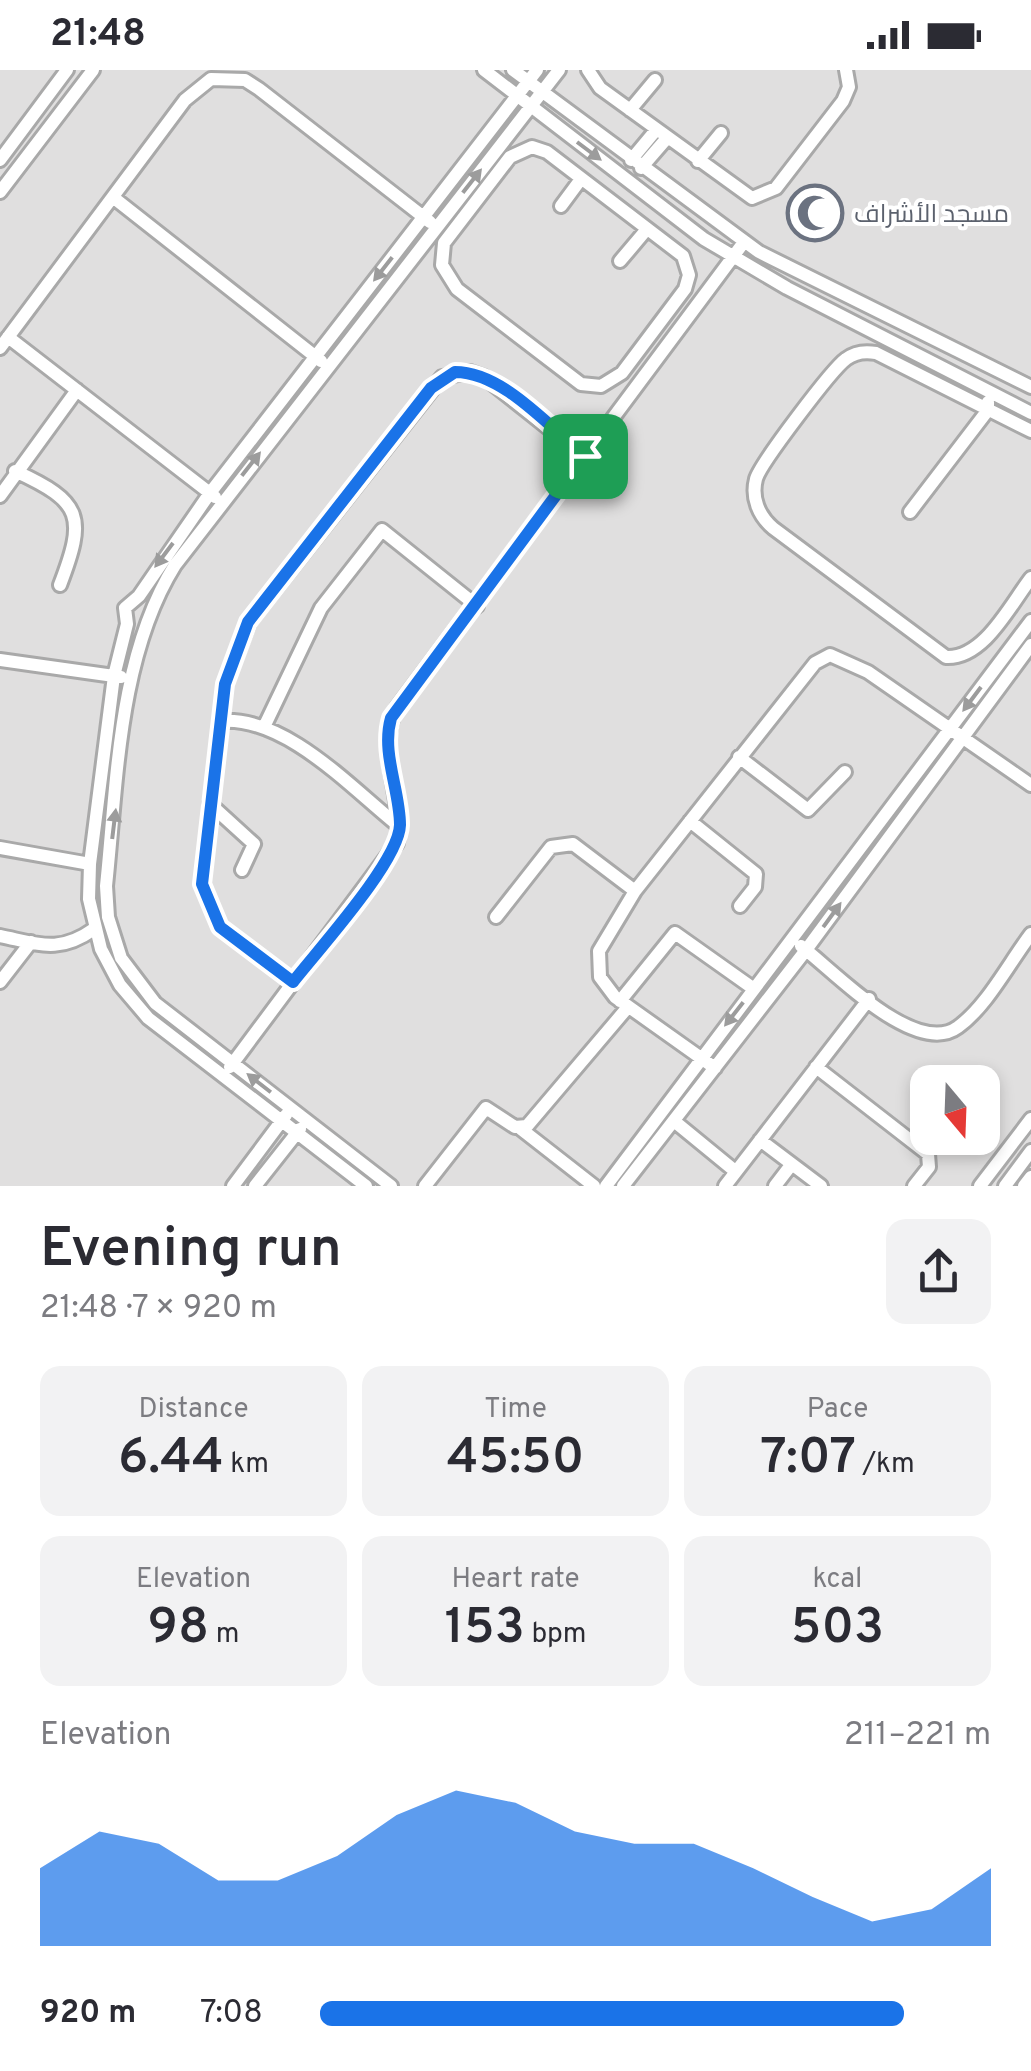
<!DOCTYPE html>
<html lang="en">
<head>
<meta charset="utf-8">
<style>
	:root { --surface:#fff; --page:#f2f2f3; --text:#2b2b33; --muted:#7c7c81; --accent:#1a73e8 }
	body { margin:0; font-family:Overpass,Cairo,sans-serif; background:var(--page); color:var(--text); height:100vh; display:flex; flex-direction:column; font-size:38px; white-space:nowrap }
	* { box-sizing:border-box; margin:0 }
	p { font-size:32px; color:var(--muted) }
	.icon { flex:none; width:55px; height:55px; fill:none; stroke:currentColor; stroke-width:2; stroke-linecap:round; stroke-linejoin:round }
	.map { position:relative; height:1116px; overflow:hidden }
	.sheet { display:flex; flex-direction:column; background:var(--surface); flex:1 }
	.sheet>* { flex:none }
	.needle { width:65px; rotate:161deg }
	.fabs { position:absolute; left:910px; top:995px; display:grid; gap:20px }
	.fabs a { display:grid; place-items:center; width:90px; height:90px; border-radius:20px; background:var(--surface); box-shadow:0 5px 15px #0003; font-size:50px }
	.pin { position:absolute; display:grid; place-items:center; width:85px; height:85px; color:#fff; margin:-42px; border-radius:20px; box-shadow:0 5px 15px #0006 }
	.round { display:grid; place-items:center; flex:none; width:105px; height:105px; border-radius:20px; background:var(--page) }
	.head { display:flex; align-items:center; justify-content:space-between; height:170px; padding:0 40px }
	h1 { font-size:55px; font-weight:600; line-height:75px }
	.stats { display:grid; grid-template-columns:repeat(3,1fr); gap:15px; height:170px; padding:10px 40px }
	.stats div { display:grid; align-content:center; border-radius:20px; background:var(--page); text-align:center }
	.stats b { font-size:50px; font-weight:600 }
	.stats small { font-size:28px; font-weight:400 }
	.stats p { font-size:28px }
	.chart { height:280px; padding:20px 40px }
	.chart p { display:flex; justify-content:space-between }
	.chart svg { width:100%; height:180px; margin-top:10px; fill:var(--accent); opacity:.7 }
	ul { padding:0 40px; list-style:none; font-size:32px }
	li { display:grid; grid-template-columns:160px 120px 1fr; align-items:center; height:75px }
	li i { height:25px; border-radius:12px; background:var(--accent) }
	.status { display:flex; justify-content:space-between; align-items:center; height:70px; padding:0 50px; background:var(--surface); direction:ltr }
	.status svg { height:28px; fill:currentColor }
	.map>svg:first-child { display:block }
	.residential { fill:#e0dfdf; fill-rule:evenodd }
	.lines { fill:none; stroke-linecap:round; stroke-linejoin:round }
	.minor-casing { stroke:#a9a9a9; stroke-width:18 }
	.minor { stroke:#fff; stroke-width:12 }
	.oneway { fill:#9c9c9c }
	.route-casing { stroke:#fff; stroke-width:20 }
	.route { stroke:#1a73e8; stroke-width:12 }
	.labels { text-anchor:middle; stroke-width:8; stroke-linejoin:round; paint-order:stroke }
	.worship-label { font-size:25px; fill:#5b616d; stroke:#fff; text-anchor:start }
</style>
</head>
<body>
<div class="status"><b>21:48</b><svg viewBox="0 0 49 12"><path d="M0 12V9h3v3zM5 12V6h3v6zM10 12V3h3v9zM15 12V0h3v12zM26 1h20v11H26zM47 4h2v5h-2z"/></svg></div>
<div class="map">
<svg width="1031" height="1116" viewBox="0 0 1031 1116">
	<rect width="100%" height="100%" fill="#f2efe9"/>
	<!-- residential -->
	<path class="residential" d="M0 0H1031V1116H0ZM928 1012H982V1068H928Z"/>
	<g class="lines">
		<!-- minor casing -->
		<g class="minor-casing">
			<path id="minor" d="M484 0 704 169 787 218 1031 343
				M513 0 759 182 1031 317
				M588 0 600 18 752 128 776 118 843 31 849 17 846 0
				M630 40 655 10
				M532 77 547 82 683 186 689 205 685 219 622 303 601 316 581 314 457 219 442 195 444 173 510 87Z
				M0 90 67 0
				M631 90 656 60
				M698 91 721 63
				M641 98 667 68
				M0 122 93 0
				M114 128 321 291
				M561 136 581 109
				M620 191 647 159
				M8 267 215 427
				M0 278 185 30 211 9 245 10 259 19 430 152
				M1031 361 876 283C865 281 855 282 846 289 832 299 760 394 756 409 751 428 759 446 773 458L946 587C984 589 1010 535 1031 508
				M15 401C83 432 86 447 60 515
				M0 426 77 320
				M910 442 988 340V332
				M0 590 121 607
				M221 651C286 646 351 718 400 757
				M265 655 321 538 382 460 477 536
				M739 687 808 740 845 702
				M210 734 254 774 242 800
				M690 751 756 804 755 817 740 836
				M0 778 90 794
				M496 847 551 777 573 774 635 821
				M0 866C39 874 59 884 94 859
				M801 876C835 902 916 988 958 957 987 936 1009 893 1031 864
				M0 912 31 872
				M293 912 220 857 202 815 225 614 249 552 442 307 470 302 484 307 585 387
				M620 931 675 863 754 919
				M230 997 397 773C405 729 374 677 397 638L744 172
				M816 997 928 1084 929 1097 914 1116
				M715 998 615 927 600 907 599 881 635 821 815 593 830 585 868 602 1031 715
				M674 1051 735 1101
				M521 1059 594 1116
				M760 1070 821 1116
				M233 1116 286 1045
				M255 1116 300 1059
				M366 1116 148 948 120 915 101 879 89 829 90 794 114 606 127 554 125 538 139 526 210 423 537 0
				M391 1116 155 933 121 888 108 847 106 816C117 712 118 586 175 495L559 0
				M425 1116 486 1038 515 1057 527 1056 628 937
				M606 1116 1031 551
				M623 1116 806 880 1031 575
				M725 1116 869 929
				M775 1116 788 1099
				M980 1116 1031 1049
				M1005 1116 1031 1081
				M1024 1116 1031 1107"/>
		</g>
		<!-- minor -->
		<use href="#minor" class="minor"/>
	</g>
	<!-- one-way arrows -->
	<defs><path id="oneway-solid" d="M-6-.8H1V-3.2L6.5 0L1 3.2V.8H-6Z" transform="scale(2.5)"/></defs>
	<g class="oneway">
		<use href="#oneway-solid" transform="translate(589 81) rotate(37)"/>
		<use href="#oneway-solid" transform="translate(472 111) rotate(-52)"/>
		<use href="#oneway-solid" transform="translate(383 199) rotate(128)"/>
		<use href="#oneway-solid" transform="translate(251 394) rotate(-52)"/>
		<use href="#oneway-solid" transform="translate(164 485) rotate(127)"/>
		<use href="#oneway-solid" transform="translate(972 629) rotate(127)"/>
		<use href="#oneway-solid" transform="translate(114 754) rotate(-83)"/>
		<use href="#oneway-solid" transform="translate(832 845) rotate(-54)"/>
		<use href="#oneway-solid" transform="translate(734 944) rotate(128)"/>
		<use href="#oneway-solid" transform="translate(259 1013) rotate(-142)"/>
	</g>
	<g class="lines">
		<!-- route casing -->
		<g class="route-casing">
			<path id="route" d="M455 302C503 302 549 357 585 386L391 648C381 683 400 720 400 755 399 791 318 880 293 912L220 857 202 814 225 614 248 552 431 318Z"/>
		</g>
		<!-- route -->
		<use href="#route" class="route"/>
	</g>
	<!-- icons -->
	<defs>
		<g id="mosque-ring" transform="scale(2.875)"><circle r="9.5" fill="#fff" stroke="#6b7280" stroke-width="1.5"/><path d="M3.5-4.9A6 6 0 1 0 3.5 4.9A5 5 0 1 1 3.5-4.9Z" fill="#6b7280"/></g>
	</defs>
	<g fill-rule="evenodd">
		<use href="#mosque-ring" x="815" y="143"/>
	</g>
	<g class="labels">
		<!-- worship labels -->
		<g class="worship-label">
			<text x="854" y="152">مسجد الأشراف</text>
		</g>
	</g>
</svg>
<div class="fabs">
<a><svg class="needle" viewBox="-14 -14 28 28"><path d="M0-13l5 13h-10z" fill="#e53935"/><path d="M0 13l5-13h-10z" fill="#7c7c81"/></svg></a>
</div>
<div class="pin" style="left:585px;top:386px;background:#1e9e55"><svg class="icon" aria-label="arrive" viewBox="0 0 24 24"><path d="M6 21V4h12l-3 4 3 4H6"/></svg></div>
</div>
<section class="sheet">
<div class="head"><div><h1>Evening run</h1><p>21:48 · 7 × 920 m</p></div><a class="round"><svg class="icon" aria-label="share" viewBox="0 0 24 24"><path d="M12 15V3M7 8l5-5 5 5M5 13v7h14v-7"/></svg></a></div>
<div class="stats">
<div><p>Distance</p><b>6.44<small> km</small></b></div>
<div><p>Time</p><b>45:50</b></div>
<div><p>Pace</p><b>7:07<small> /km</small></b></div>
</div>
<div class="stats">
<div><p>Elevation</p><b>98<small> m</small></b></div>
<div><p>Heart rate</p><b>153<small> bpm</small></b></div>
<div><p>kcal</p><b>503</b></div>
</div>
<div class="chart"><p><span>Elevation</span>211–221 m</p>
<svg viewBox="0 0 160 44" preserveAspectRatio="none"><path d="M0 44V25L10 16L20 19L30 28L40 28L50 22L60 12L70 6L80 9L90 16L100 19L110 19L120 25L130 32L140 38L150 35L160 25V44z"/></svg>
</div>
<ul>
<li><b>920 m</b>7:08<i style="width:87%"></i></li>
</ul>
</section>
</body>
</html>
